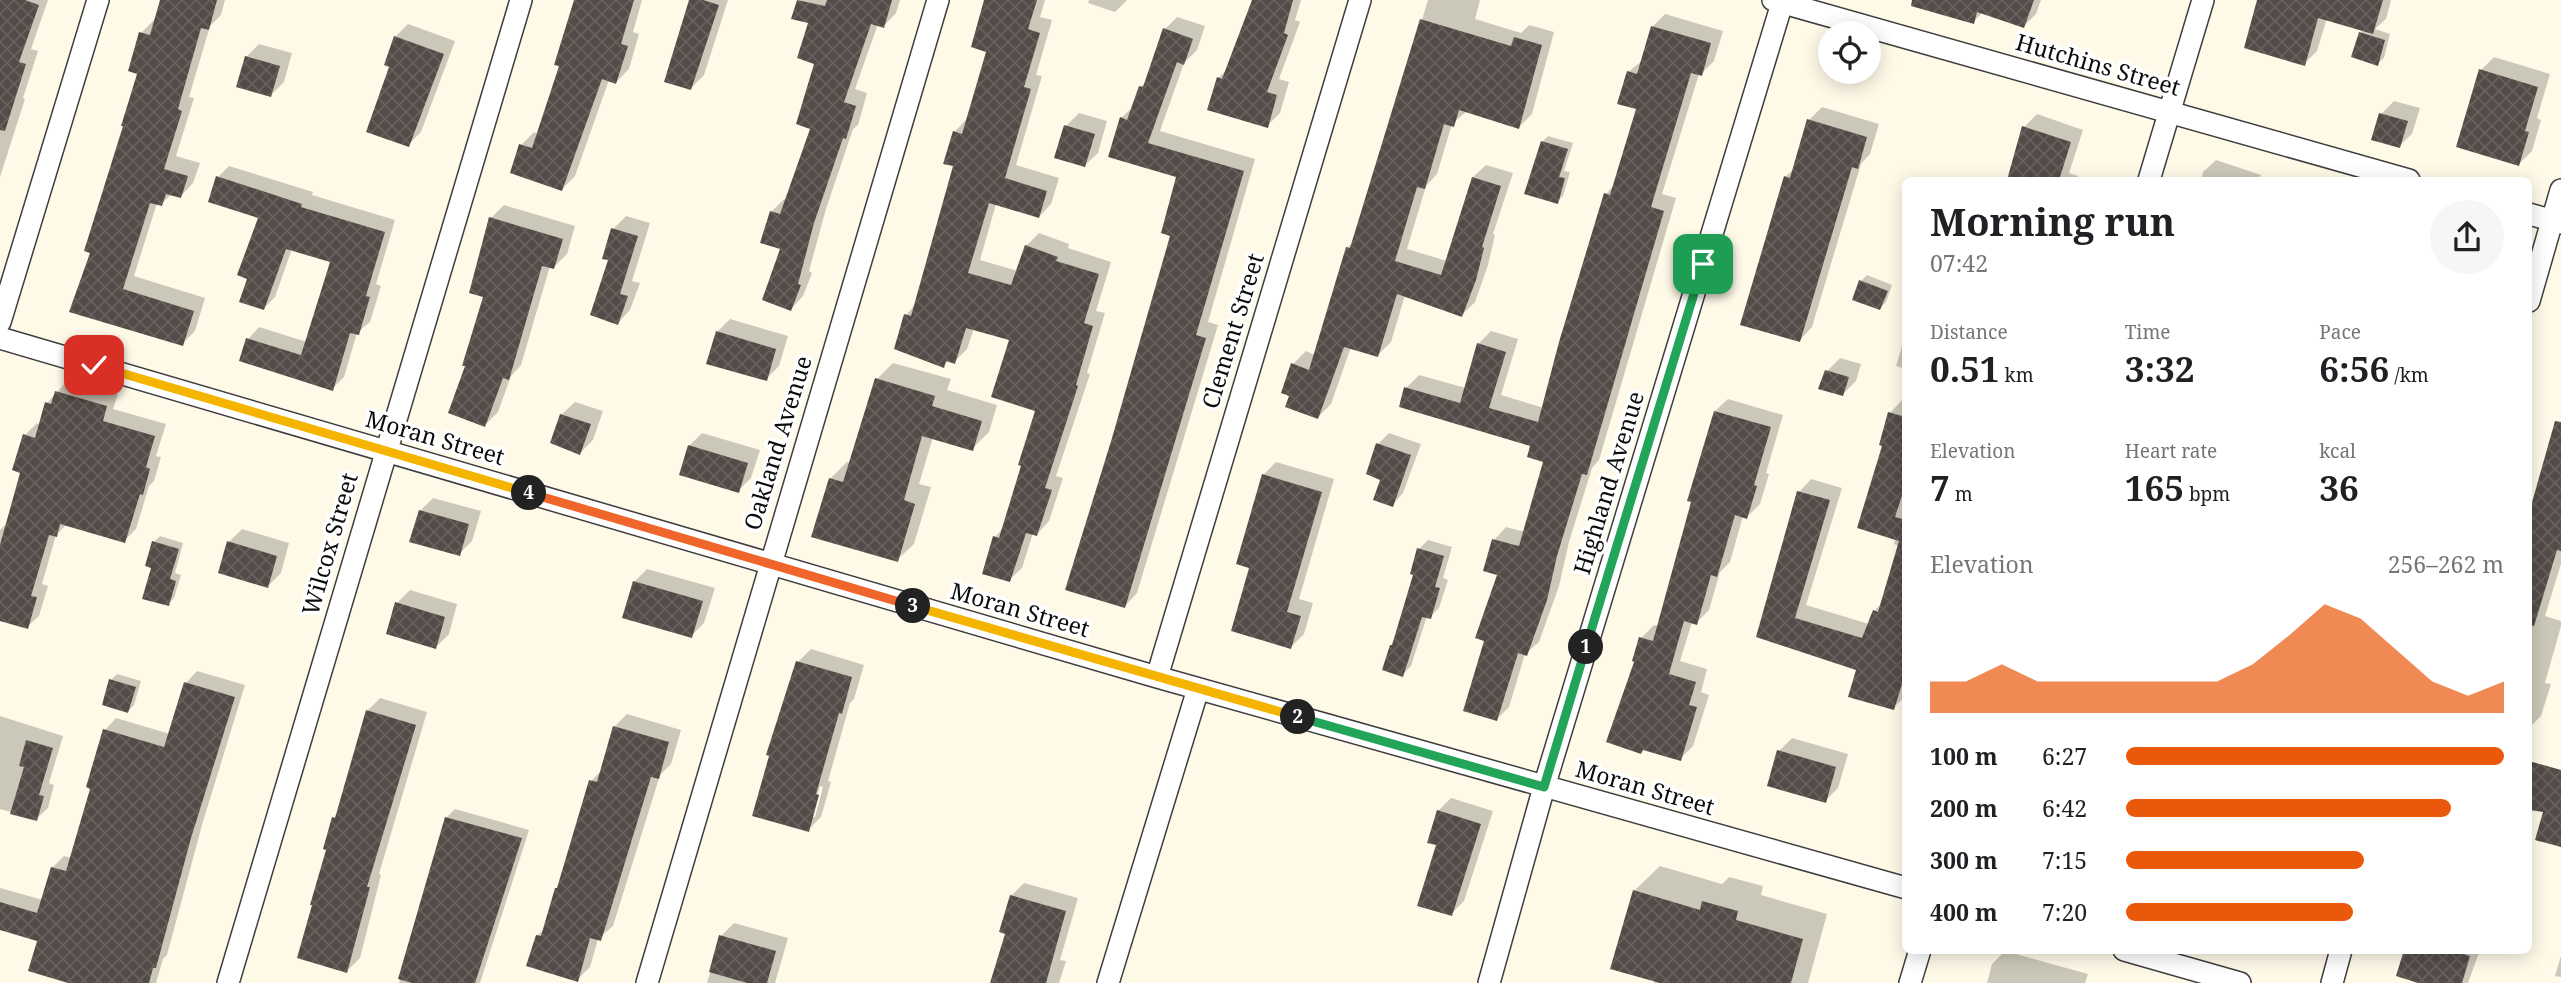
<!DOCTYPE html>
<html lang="en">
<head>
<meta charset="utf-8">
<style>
	:root { --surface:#fff; --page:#f6f6f6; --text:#202124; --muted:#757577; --accent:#ea580c }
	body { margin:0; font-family:"Noto Serif",serif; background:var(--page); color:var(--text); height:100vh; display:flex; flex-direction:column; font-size:26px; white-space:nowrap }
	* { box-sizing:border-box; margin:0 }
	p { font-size:23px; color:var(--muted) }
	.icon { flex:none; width:38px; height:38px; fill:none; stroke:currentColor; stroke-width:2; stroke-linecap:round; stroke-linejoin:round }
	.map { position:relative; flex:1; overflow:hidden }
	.panel { position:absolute; left:1902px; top:177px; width:630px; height:777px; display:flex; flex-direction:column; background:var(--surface); border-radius:10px; box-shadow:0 4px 18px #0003 }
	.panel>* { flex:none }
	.tools { position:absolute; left:1818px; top:21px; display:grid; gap:14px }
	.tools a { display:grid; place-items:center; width:63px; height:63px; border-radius:50%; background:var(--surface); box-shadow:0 4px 18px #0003; font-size:35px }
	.pin { position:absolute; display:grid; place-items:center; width:60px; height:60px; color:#fff; margin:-30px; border-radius:14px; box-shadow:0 4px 10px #0006 }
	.km { position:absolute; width:35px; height:35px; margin:-18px; border-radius:50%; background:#222; color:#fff; font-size:19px; line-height:35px; text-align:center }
	.round { display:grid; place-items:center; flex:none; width:74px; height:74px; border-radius:37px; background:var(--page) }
	.overview { display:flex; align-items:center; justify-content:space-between; height:119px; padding:0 28px }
	h1 { font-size:38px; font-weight:700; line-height:52px }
	.figures { display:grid; grid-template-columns:repeat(3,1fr); gap:10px; height:119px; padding:7px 28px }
	.figures div { display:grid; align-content:center }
	.figures b { font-size:35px; font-weight:700 }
	.figures small { font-size:19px; font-weight:400 }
	.figures p { font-size:19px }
	.chart { height:196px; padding:14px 28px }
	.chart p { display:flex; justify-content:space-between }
	.chart svg { width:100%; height:126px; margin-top:7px; fill:var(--accent); opacity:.7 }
	ul { padding:0 28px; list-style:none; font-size:23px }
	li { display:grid; grid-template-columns:112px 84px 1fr; align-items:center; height:52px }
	li i { height:18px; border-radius:9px; background:var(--accent) }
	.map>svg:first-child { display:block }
	.shadow { fill:#0003; fill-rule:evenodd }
	.building { fill:url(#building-cross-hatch) }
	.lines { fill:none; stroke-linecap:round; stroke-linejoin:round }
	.minor-casing { stroke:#3e3e3e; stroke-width:24 }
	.minor { stroke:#fff; stroke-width:21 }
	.split-1-casing { stroke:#fff; stroke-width:14 }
	.split-2-casing { stroke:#fff; stroke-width:14 }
	.split-3-casing { stroke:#fff; stroke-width:14 }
	.split-4-casing { stroke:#fff; stroke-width:14 }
	.split-5-casing { stroke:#fff; stroke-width:14 }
	.split-1 { stroke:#22a559; stroke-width:9 }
	.split-2 { stroke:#22a559; stroke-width:9 }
	.split-3 { stroke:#f5b400; stroke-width:9 }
	.split-4 { stroke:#f0652b; stroke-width:9 }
	.split-5 { stroke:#f5b400; stroke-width:9 }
	.labels { text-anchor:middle; stroke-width:7; stroke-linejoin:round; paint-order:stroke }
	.street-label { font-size:23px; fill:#0b0b0b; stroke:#fff }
</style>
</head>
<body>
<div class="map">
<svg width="2561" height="983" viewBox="0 0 2561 983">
	<defs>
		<pattern id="building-cross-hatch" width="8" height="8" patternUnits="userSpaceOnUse" patternTransform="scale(1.75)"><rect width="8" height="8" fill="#534b47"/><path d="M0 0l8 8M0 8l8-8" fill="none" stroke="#67605d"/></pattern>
	</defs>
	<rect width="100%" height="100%" fill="#fffae8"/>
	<!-- shadow -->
	<path class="shadow" d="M0 0H48L31 49 38 51 23 98 25 99 0 177Z
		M162 0H225L221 15 210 26 189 97 194 98 176 156 200 163 193 183 181 196 172 194 161 204 157 203 134 276 205 298 195 331 182 344 72 310 92 252 139 73 141 33 154 20 156 21Z
		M575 0H642L633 32 639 34 629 69 616 82 609 80 575 176 562 189 521 145 534 132 538 134 561 65Z
		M691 0H728L704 75 691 88Z
		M799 0H900L896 13 884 26 878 24 855 89 867 93 858 125 853 129 826 209 809 271 812 273 803 296 791 309 783 248 771 212 784 199 787 200 812 127 816 63 810 22 794 17Z
		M986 0H1045L1040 17 1052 20 1036 75 1042 76 1016 165 1059 178 1051 204 1039 217 996 204 980 260 1018 271 1026 246 1039 233 1069 244 1068 248 1111 262 1096 311 1105 313 1087 373 1090 374 1056 476 1063 478 1049 521 1037 534 1033 533 1022 568 1009 580 995 537 1004 527 1037 410 1011 339 974 328 967 349 954 362 949 360 943 366 906 315 916 304 956 165 954 132 968 118 988 51Z
		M1089 0H1127L1115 12 1088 3Z
		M1254 0H1301L1295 20 1300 22 1279 79 1289 82 1280 113 1267 126 1218 78 1228 69Z
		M1428 0H1480L1475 19 1521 33 1529 25 1554 32 1532 114 1519 127 1467 111 1452 124 1437 174 1426 186 1407 249 1447 261 1473 177 1486 165 1513 173 1493 234 1495 235 1488 265 1475 302 1462 315 1405 295 1391 342 1378 355 1351 347 1331 404 1318 417 1291 395 1293 364 1306 351 1315 355 1347 248 1355 240Z
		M1948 0H2041L2036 14 2024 26 1983 12 1973 22Z
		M2260 0H2391L2386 19 2375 29 2390 34 2384 58 2377 64 2360 33 2363 30 2327 18 2317 51 2304 64Z
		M1665 14 1723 31 1714 61 1701 74H1699L1662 194 1676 198 1599 460 1592 468 1569 542 1559 586 1539 642 1525 654 1509 707 1496 720 1486 640 1499 574 1494 540 1506 527 1525 532 1545 461 1532 445 1406 388 1419 375 1466 388 1478 344 1491 331 1518 339 1501 395 1544 408 1606 194 1615 184 1638 108 1628 72 1643 60 1653 26Z
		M1177 17 1205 26 1197 50 1184 63 1160 131 1255 159 1208 322 1218 325 1137 593 1125 606 1114 438 1172 235 1178 176 1121 118 1134 106 1141 87 1148 80 1165 29Z
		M408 24 455 41 421 132 408 145 391 66 395 37Z
		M259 44 292 53 284 82 271 95 246 57Z
		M2494 57 2550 74 2537 118 2541 120 2532 151 2519 164 2481 70Z
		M2394 101 2420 108 2412 134 2399 146 2381 114Z
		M1822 107 1879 124 1870 154 1861 164 1812 327 1800 340 1785 177 1795 168 1809 120Z
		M1079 113 1107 121 1098 153 1085 165 1066 126Z
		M2037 114 2083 130 2069 173 2078 176 2076 180H2008L2024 127Z
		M1548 136 1573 143 1564 171 1570 172 1563 196 1557 202 1542 142Z
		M2216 160 2261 175 2259 180H2201L2203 172Z
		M229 166 313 192 312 195 395 220 376 284 381 286 370 322 357 333 344 377 332 389 248 339 259 327 307 342 332 261 292 249 275 297 264 308 249 277 260 216 218 177Z
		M504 205 575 226 567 254 554 267 550 266 521 365 511 376 498 412 485 425 467 365 485 296 491 218Z
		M626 216 650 223 632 281 640 283 630 310 618 323 611 259 613 229Z
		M1867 275 1892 285 1886 302 1880 308 1861 281Z
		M730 319 788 336 779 366 766 379 717 332Z
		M1906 334V369L1896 366Z
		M1840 358 1861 364 1856 381 1843 394 1827 371Z
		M893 363 951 379 947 390 997 405 989 432 972 449 933 437 919 484 931 487 914 544 897 560 830 479 847 462 851 464 877 379Z
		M68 380 118 394 113 409 166 424 156 456 161 457 154 481 149 486 136 529 124 541 67 524 56 535 42 584 48 586 39 616 27 627 0 620V530L8 522 22 472 25 435 37 423 40 425 47 403Z
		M1728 399 1783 415 1766 473 1769 474 1760 504 1747 517 1743 516 1730 562 1720 572 1709 610 1696 623 1692 622 1680 661 1707 669 1701 692 1709 695 1693 746 1680 759 1636 661 1641 638 1654 625 1659 626 1715 411Z
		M1902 400 1906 401V696L1893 708 1859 669 1758 636 1799 492 1811 479 1842 488 1806 605 1869 624 1874 611 1883 602 1899 546 1894 544 1896 538 1884 445 1890 413Z
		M575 402 603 411 593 440 580 453 552 442 562 414Z
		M2561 427V564L2545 616 2561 621V626L2545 683 2551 684 2541 716 2529 728V519L2548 453Z
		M702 433 760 450 751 478 738 491 689 446Z
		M1389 433 1421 444 1403 493 1392 505 1378 444Z
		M1276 462 1334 479 1299 599 1313 603 1304 634 1291 647 1252 567 1263 475Z
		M433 498 481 511 472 541 459 554 420 511Z
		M242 529 289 543 281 573 268 586 229 542Z
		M160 536 183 543 175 573 181 575 174 598 168 604 153 567 154 542Z
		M1428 540 1452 547 1443 578 1448 580 1439 608 1430 617 1427 616 1411 666 1402 675 1391 646 1394 642 1415 574 1419 549Z
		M647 569 715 588 704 623 691 636 634 582Z
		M410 590 457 604 449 634 436 647 397 603Z
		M811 649 864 665 854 699 850 703 828 781 831 782 821 817 808 830 798 662ZM820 786 823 787 815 817H811Z
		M197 671 245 685 202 825 167 955 163 959 156 983H74L39 939 0 928V888L43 900 52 868 64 856 72 858 93 788 105 730 116 718 170 734 186 683Z
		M117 674 141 681 134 705 128 711 111 680Z
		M380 698 427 712 379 874 381 875 360 958 347 971 328 848 334 818 338 814 367 711Z
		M627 714 681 730 671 764 660 775 613 926 598 939 590 967 577 980 537 936 545 928 560 885 591 781 602 770 614 727Z
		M0 716 63 736 49 783 54 785 48 808 36 819 0 809Z
		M1792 738 1848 754 1838 788 1825 801 1779 751Z
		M1451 798 1493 811 1464 901 1451 914 1438 844V811Z
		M455 809 529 830 480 983H399L447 817Z
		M1660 866 1722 884 1729 877 1763 886 1761 895 1827 914 1808 983H1654L1634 891Z
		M1024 883 1078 898 1060 960 1066 961 1059 983H992L1007 932 1011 896Z
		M734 923 788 938 775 983H707L721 936Z
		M2406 950H2480L2468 983H2424Z
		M2005 951 2088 974 2085 983H1987L1992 964Z
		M2561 956V977L2555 976Z"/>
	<!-- building -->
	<path class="building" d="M0 0H25L39 5 19 62 26 64 5 131 0 130Z
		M160 0H217L209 30 201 28 178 109 182 111 164 169 188 176 181 198 166 194 162 206 150 203 123 289 194 311 183 346 69 312 90 253 84 251 123 126H121L137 74 128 71 139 32 150 35Z
		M574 0H634L621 44 628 46 616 84 602 79 562 191 510 173 519 144 532 148 559 66 554 65Z
		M689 0H703L719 5 691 90 664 82Z
		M797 0 825 6 827 0H892L884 28 871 24 844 102 856 106 846 139 843 138 814 223 798 284 801 285 791 311 762 300 780 249 760 243 770 211 780 214 810 129 796 124 814 64 797 58 808 23 791 19Z
		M984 0H1037L1028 29 1040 33 1024 87 1031 89 1005 178 1047 191 1039 218 989 203 968 273 1011 285 1025 245 1058 257 1056 261 1099 274 1084 323 1093 326 1076 385 1078 386 1045 488 1052 490 1037 536 1026 533 1010 582 982 574 993 536 999 538 1021 466 1018 465 1035 411 991 397 1009 340 966 328 955 364 946 361 944 368 894 349 904 314 911 316 953 166 943 164 953 131 962 134 986 52 971 47Z
		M1252 0H1293L1284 33 1288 35 1267 92 1277 95 1268 128 1207 110 1217 77 1222 79Z
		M1912 0H2034L2024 28 1977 12 1974 24 1911 6Z
		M2257 0H2383L2373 34 2318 18 2305 66 2244 48Z
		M1420 19 1511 46 1514 37 1542 45 1519 129 1459 110 1454 127 1444 124 1425 189 1417 187 1395 261 1441 275 1472 177 1501 186 1482 247 1484 248 1476 280 1462 317 1397 294 1378 357 1344 347 1318 419 1285 407 1289 396 1281 393 1291 363 1309 370 1346 247 1350 248Z
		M1651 26 1711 43 1702 76 1691 73 1651 207 1664 211 1587 475 1582 474 1557 556 1547 600 1527 656 1518 653 1497 721 1463 711 1484 641 1475 638 1497 575 1483 571 1492 539 1519 546 1543 462 1527 457 1530 446 1399 407 1404 387 1460 403 1477 343 1506 352 1489 408 1538 422 1559 342 1604 193 1610 195 1636 109 1617 104 1627 71 1637 74Z
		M1163 28 1193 39 1184 65 1177 62 1148 143 1244 171 1196 335 1206 338 1125 608 1065 590 1112 438 1170 236 1161 233 1176 177 1108 157 1120 117 1127 120 1139 86 1143 87Z
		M2359 32 2385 40 2378 66 2351 57Z
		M394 36 444 54 409 147 366 132 389 67 384 65Z
		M245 56 280 66 271 97 236 87Z
		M2479 69 2538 87 2525 131 2529 132 2519 166 2456 147Z
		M2379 113 2408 121 2400 148 2371 140Z
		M1807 119 1867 137 1858 169 1852 167 1800 342 1740 325 1784 176 1790 178Z
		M1064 125 1095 134 1085 167 1054 158Z
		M2022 126 2071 142 2059 180H2007Z
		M1541 141 1568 149 1559 177 1565 178 1558 204 1524 194Z
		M216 176 302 204 301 207 385 232 366 296 370 297 359 335 350 333 333 391 239 361 246 338 301 355 330 262 286 249 264 310 239 302 247 279 237 275 258 218 208 202Z
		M489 217 563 239 554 269 542 266 509 380 503 378 485 427 448 413 465 366H462L483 297 469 293Z
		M611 228 638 236 620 294 628 296 618 325 590 315 608 260 602 259Z
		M1859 280 1888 291 1880 310 1852 300Z
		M716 331 776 349 767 381 706 364Z
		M1825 370 1849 377 1843 396 1818 389Z
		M875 378 935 396 932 406 982 421 973 451 922 436 904 500 915 504 898 562 811 537 829 478 843 482Z
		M55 391 107 406 103 421 155 436 146 467 150 469 143 495 140 494 125 543 60 524 57 537 49 535 31 596 37 597 28 629 0 621V545L20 473 12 470 23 434 35 438 45 402 51 404Z
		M1714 411 1771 427 1754 485 1757 486 1747 519 1735 515 1717 577 1711 575 1697 625 1684 621 1669 674 1696 682 1689 705 1697 707 1681 761 1643 750 1641 754 1606 742 1634 662 1632 661 1639 637 1653 641 1691 502 1687 501Z
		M1888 412 1906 417V483L1895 517 1906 520V671L1894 710 1848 697 1856 670 1756 637 1797 491 1830 500 1795 618 1862 638 1873 610 1878 612 1899 541 1857 528 1882 446 1879 445Z
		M560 414 591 424 580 455 550 443Z
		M2555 421 2561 422V551L2557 550 2534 626 2529 625V513Z
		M1376 443 1411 455 1393 507 1373 500 1380 480 1366 474Z
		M688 445 748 463 739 493 679 475Z
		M1262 474 1322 492 1287 612 1301 616 1291 649 1231 631 1249 568 1236 564Z
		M419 510 469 524 460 556 409 542Z
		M152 541 179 549 170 579 176 581 169 606 142 599 151 568 145 566Z
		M227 541 277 556 268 588 218 573Z
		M1417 548 1444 556 1435 587 1440 588 1431 619 1422 617 1403 677 1382 670 1390 645H1392L1413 575 1410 574Z
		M633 581 703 601 692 638 622 618Z
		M395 602 445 617 436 649 386 634Z
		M796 661 852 677 842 714 839 713 816 794 819 795 809 832 752 816 769 756 766 755Z
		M109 679 136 687 128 713 102 705Z
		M184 682 235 697 191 838 156 968H153L149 983H68L28 971 37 941 0 930V902L37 913 51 867 66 871 90 789 86 787 103 729 164 747Z
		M366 710 416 725 367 887H370L347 973 297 958 312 905H310L326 850 323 849 332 817 335 818Z
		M613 726 669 742 659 779 651 777 601 941 590 938 578 982 526 966 536 935 541 936 555 888H557L589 780 597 782Z
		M26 740 53 748 39 795 44 796 37 821 10 814 24 767 19 766Z
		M1777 750 1836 767 1826 803 1767 786Z
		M2529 761 2561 770V847L2535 840 2543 812 2529 810Z
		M1437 810 1481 824 1452 916 1417 906 1436 845 1427 843Z
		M445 817 522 838 475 983H412L398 979Z
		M1633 890 1700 910 1702 901 1738 911 1736 920 1803 939 1791 983H1660L1610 969Z
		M1010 895 1066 911 1046 983H990L1005 934 999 932Z
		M719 935 776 951 767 983H747L709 972Z
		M2404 950H2450L2470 956 2462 983H2418L2396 976Z"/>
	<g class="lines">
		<!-- minor casing -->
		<g class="minor-casing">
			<path id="minor" d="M1773 0 2409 180
				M2149 180 2203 0
				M2529 214 2561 223
				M2529 301 2561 190
				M0 322 98 0
				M0 338 1157 677 1906 888
				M1157 677 1360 0
				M2124 950 2240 983
				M228 983 521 0
				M647 983 938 0
				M1108 983 1198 689
				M1489 983 1544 787 1783 0
				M1910 983 1920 950
				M2332 983 2341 950"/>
		</g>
		<!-- minor -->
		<use href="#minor" class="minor"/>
	</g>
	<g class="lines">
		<!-- split-1 casing -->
		<g class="split-1-casing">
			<path id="split-1" d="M1586 647 1703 264"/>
		</g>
		<!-- split-2 casing -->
		<g class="split-2-casing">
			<path id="split-2" d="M1298 717 1544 787 1586 647"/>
		</g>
		<!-- split-3 casing -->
		<g class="split-3-casing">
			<path id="split-3" d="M913 606 1298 717"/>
		</g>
		<!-- split-4 casing -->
		<g class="split-4-casing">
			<path id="split-4" d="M529 493 913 606"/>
		</g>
		<!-- split-5 casing -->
		<g class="split-5-casing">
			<path id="split-5" d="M94 365 529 493"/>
		</g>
		<!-- split-1 -->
		<use href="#split-1" class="split-1"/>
		<!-- split-2 -->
		<use href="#split-2" class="split-2"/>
		<!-- split-3 -->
		<use href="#split-3" class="split-3"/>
		<!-- split-4 -->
		<use href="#split-4" class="split-4"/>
		<!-- split-5 -->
		<use href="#split-5" class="split-5"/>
	</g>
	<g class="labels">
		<!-- street labels -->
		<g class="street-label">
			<text transform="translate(2098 65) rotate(16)" y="8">Hutchins Street</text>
			<text transform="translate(1233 331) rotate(-73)" y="8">Clement Street</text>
			<text transform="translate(435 438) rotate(16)" y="8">Moran Street</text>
			<text transform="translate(778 443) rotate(-73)" y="8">Oakland Avenue</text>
			<text transform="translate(1609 483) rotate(-73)" y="8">Highland Avenue</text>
			<text transform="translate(330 544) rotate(-74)" y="8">Wilcox Street</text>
			<text transform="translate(1020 610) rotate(16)" y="8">Moran Street</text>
			<text transform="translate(1645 788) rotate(16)" y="8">Moran Street</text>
		</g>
	</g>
</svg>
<div class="tools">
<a><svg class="icon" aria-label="locate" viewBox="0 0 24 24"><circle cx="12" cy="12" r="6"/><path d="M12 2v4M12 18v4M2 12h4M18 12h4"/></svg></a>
</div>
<div class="pin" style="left:1703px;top:264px;background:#1e9e55"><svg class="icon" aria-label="arrive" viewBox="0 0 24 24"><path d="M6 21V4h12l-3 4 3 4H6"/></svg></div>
<div class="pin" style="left:94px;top:365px;background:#d93025"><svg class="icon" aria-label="check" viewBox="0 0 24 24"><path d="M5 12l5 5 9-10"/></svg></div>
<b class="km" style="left:1586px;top:647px">1</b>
<b class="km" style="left:1298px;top:717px">2</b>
<b class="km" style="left:913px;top:606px">3</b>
<b class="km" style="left:529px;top:493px">4</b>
<section class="panel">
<div class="overview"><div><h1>Morning run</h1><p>07:42</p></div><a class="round"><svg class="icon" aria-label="share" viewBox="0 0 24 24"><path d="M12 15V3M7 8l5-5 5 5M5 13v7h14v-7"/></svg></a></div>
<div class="figures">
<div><p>Distance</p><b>0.51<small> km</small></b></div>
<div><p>Time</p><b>3:32</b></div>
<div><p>Pace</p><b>6:56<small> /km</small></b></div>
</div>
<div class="figures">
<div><p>Elevation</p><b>7<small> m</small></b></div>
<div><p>Heart rate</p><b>165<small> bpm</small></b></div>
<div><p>kcal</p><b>36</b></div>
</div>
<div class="chart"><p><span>Elevation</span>256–262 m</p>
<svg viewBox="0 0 160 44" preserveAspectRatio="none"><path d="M0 44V33L10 33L20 27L30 33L40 33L50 33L60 33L70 33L80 33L90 27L100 17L110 6L120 11L130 22L140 33L150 38L160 33V44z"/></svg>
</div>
<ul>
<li><b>100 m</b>6:27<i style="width:100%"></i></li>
<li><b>200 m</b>6:42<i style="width:86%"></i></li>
<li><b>300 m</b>7:15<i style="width:63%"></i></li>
<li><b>400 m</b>7:20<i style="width:60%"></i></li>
</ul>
</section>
</div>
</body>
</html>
